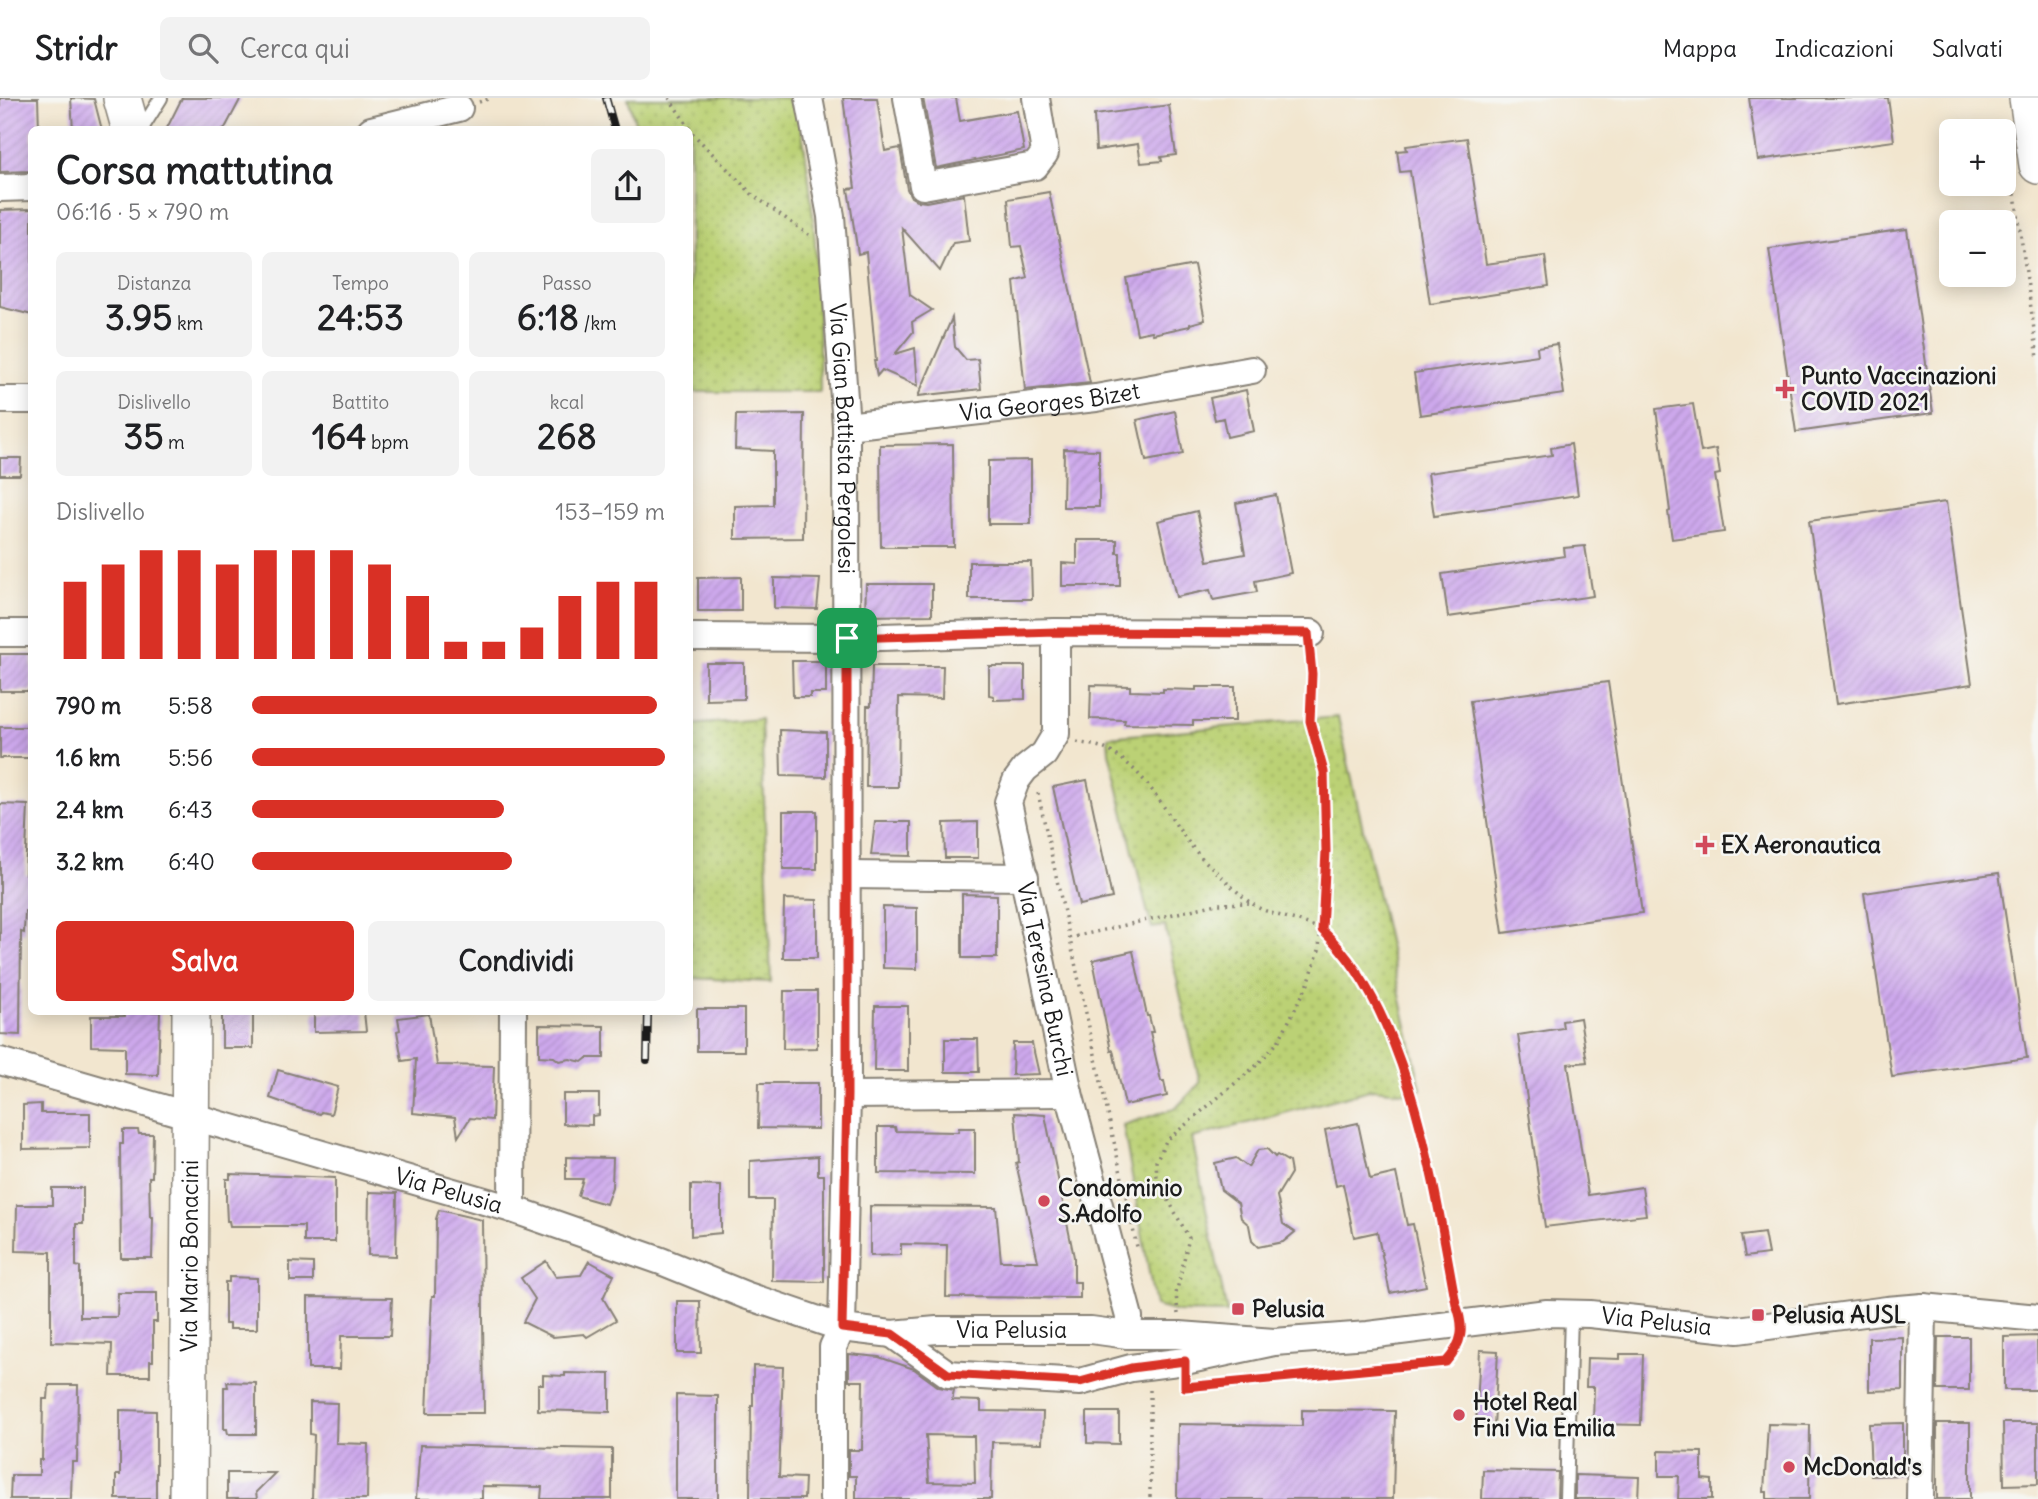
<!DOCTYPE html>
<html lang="it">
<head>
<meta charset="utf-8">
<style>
	:root { --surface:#fff; --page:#f2f2f2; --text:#202124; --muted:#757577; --line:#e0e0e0; --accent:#d93025 }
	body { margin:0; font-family:Delius,sans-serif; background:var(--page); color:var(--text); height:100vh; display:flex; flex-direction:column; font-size:26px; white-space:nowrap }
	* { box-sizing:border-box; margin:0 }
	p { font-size:23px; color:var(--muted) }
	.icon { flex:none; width:38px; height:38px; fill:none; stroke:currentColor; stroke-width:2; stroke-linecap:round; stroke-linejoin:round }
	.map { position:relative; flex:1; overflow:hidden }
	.drawer { position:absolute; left:28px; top:28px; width:665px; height:889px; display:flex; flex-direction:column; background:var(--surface); border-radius:10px; box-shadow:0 4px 18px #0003 }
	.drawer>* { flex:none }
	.fabs { position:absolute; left:1939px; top:21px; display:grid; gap:14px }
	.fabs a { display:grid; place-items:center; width:77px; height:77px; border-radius:10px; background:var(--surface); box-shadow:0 4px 18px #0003; font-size:35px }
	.pin { position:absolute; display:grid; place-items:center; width:60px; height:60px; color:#fff; margin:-30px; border-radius:14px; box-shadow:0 4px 10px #0006 }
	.round { display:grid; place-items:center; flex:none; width:74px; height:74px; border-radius:10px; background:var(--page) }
	.head { display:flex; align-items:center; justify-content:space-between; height:119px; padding:0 28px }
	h1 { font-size:38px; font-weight:800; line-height:52px }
	.stats { display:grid; grid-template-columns:repeat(3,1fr); gap:10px; height:119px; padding:7px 28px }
	.stats div { display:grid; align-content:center; border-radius:10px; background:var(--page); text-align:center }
	.stats b { font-size:35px; font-weight:800 }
	.stats small { font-size:19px; font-weight:400 }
	.stats p { font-size:19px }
	.chart { height:196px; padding:14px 28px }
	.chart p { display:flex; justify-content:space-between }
	.chart svg { width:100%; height:126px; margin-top:7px; stroke:var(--accent); stroke-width:6 }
	.cta { display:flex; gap:14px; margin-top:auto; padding:14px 28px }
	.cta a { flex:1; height:80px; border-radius:10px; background:var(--accent); color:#fff; font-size:28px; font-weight:800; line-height:80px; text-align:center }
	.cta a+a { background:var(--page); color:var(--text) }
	ul { padding:0 28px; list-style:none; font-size:23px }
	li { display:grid; grid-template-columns:112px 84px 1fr; align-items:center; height:52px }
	li i { height:18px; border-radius:9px; background:var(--accent) }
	header { display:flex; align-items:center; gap:42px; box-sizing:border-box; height:98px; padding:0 35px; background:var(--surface); border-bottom:2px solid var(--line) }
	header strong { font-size:33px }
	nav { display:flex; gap:38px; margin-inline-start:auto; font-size:24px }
	.search { width:490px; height:63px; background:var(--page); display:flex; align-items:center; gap:18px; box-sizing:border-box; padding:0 24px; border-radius:10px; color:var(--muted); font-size:26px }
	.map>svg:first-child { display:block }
	.grass { fill:url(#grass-dots); stroke:#6c7648; stroke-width:2 }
	.building { fill:url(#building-hatch); fill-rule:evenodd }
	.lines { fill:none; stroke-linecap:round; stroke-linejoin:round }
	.service-casing { stroke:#878176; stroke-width:16 }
	.minor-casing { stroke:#878176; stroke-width:30 }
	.secondary-casing { stroke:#878176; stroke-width:40 }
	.path { stroke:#878176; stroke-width:3.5; stroke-dasharray:2 5; stroke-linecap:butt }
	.service { stroke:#fff; stroke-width:12 }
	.minor { stroke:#fff; stroke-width:26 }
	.secondary { stroke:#fff; stroke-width:37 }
	.rail-casing { stroke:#1c1c1c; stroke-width:8 }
	.rail { stroke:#f6f6f2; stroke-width:5; stroke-dasharray:16; stroke-linecap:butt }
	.route-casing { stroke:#fff; stroke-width:14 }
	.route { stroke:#d93025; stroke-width:9 }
	.poi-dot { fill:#d1495b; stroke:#f6f6f2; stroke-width:2.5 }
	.labels { text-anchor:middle; stroke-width:5; stroke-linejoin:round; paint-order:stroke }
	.poi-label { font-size:23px; font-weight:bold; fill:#1c1c1c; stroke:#f6f6f2; text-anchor:start }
	.street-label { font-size:23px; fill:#1c1c1c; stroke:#f6f6f2 }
</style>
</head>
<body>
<header>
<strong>Stridr</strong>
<div class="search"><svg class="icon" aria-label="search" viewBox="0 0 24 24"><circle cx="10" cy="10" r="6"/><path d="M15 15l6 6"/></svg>Cerca qui</div>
<nav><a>Mappa</a><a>Indicazioni</a><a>Salvati</a></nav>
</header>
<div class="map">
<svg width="2038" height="1401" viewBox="0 0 2038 1401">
	<defs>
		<pattern id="grass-dots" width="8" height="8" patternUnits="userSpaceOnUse" patternTransform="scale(1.75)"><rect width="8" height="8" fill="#bbd175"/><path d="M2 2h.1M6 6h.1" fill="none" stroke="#a0b365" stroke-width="1.8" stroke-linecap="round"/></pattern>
		<pattern id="building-hatch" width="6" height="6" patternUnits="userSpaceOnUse" patternTransform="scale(1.75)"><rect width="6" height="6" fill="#cda8ec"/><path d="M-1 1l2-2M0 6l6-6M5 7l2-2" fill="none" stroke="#af90ca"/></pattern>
	</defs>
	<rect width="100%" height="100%" fill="#f6f6f2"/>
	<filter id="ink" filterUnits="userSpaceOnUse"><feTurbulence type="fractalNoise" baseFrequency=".0143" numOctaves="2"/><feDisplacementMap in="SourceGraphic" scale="14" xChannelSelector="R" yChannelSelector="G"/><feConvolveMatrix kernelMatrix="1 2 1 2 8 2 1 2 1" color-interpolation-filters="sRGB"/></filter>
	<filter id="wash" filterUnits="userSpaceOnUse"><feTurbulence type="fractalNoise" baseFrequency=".00686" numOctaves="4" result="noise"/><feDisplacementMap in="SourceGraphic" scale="28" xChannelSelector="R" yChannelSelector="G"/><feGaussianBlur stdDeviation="1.57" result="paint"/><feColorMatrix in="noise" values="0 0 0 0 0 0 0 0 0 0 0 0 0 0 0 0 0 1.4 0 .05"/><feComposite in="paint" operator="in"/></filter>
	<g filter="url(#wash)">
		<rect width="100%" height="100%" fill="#f2e6cf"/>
		<!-- grass -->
		<path class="grass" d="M628 0H795C817 96 818 196 820 294H690V32L637 31Z
			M1338 619 1421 991 1410 995 1373 991 1192 1040 1227 1215 1178 1214 1155 1208 1123 1027 1176 1010 1200 985 1165 828 1152 830 1147 812 1109 654 1108 639Z
			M761 621 771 884 690 880V627Z"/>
		<g id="blocks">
			<!-- building -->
			<path class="building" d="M0 0H38L39 32H32V73L0 74Z
				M71 0 94 1 102 32H73Z
				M182 0H241L224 32H166Z
				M843 0H877L885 53 900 50 907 91 911 99 918 103 926 104 964 97 969 143 953 145 940 173 902 130 910 197 932 212 912 224 913 234 895 256 915 250 918 288 882 272 877 278 874 263H876L866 154 858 156 848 91 855 90Z
				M923 0H956L960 23 1017 13 1024 52 936 70Z
				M1749 0H1888L1894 43 1758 62Z
				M1169 7 1176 57 1161 59 1162 63 1141 65 1138 46 1096 52 1094 17Z
				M1467 40 1486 166 1545 158 1549 188 1430 206 1410 73 1400 74 1397 53 1407 52 1406 48Z
				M1049 94 1090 285 1025 292 1014 184 1028 180 1021 148 1012 149 1008 101Z
				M32 111V217L0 209V112Z
				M1907 131 1933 315 1796 334 1769 151Z
				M1194 167 1205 222 1190 226V228L1153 236 1152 233 1137 236 1126 180Z
				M952 220 955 249 966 262 978 261 981 291 918 298Z
				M1557 246 1564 296 1420 317 1414 275 1538 257 1537 249Z
				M1246 292 1254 333 1227 339 1223 320 1215 322 1210 300Z
				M1693 306 1701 354 1716 351 1720 376 1715 377 1724 434 1672 441 1668 414 1670 413 1656 311Z
				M1175 313 1183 356 1146 363 1137 322Z
				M804 316 803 440 735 441V408L773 407V353L735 351 736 317Z
				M953 346 954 449H881L880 347Z
				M1571 346 1578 397 1434 418 1428 375 1552 357 1551 350Z
				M1064 351 1099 352V409H1063Z
				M0 360H21L20 377H0Z
				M1031 362V426H988V363Z
				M1276 397 1291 475 1255 483 1257 494 1213 502 1210 492 1176 499 1158 423 1197 413 1208 463 1245 456 1236 405Z
				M1946 404 1972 586 1836 606 1809 423Z
				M1077 442H1117V455H1120V488H1062V465L1077 466Z
				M1585 448 1593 498 1448 519 1442 476 1565 458 1564 450Z
				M969 464H1031L1032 501H969Z
				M741 479V513H698V480Z
				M774 480 820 481 817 511 774 510Z
				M866 486H932V517L865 518Z
				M0 556H32V593H0Z
				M792 563H826V595H810V599H793Z
				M706 565H744V601L706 602Z
				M872 568H943L942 600 899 599 898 689H866L867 608H871Z
				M989 568H1025V601L994 602V598L989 597Z
				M1608 584 1642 815 1503 835 1470 603Z
				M1091 587 1130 588V593L1163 594V591L1196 592V589H1235V623H1193V627L1124 626 1125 622 1090 621Z
				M0 629H32V660H0Z
				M780 632 826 634V679L781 678Z
				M1087 682 1112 800 1079 807 1053 689Z
				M0 706 28 707 25 777H32V813H25L24 835 21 834 20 937 0 936Z
				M783 713H817V771H783Z
				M875 724H911V758L871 757Z
				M978 724V760H945L944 725Z
				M1999 775 2027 960 1892 979 1864 795Z
				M962 796 997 797V860H962Z
				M784 801 817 802V860H783Z
				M883 809 917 810V871L883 870Z
				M1133 853 1147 918H1149L1153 934H1150L1161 983H1164L1167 998 1125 1007 1113 952 1111 953 1093 862Z
				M784 893H817V950L783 951Z
				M875 908H908V973H874Z
				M697 911H744V953H697Z
				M125 914H160L158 977 125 976V949L91 948V918H125Z
				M222 914H253V950H222Z
				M314 914H364L366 933 314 934Z
				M429 916 437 967 494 968 492 1022 470 1020 458 1039 455 1019 413 1015 416 961 402 963 397 933 400 932 398 920Z
				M1580 920 1587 964 1568 966 1588 1097 1642 1089 1646 1117 1545 1129 1518 937 1563 930 1562 923Z
				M539 927 604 928V960H587L582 964 570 961 559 963 554 959 539 958Z
				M945 941H978L979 974H945Z
				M1013 945H1032L1039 976 1012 977Z
				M278 972 338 989 331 1016 321 1014 320 1016 301 1011 270 1000Z
				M759 985H818V1031L758 1030Z
				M563 996H599V1017L592 1018V1027L563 1026Z
				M41 1006V1015H90V1050L23 1051V1007Z
				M1015 1015 1045 1017 1074 1159V1184H1080V1200L946 1199 947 1147 901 1146V1157L870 1158V1108L996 1109 1001 1163H1038L1016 1065 1019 1064Z
				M1358 1025 1370 1081 1396 1075 1407 1127 1413 1126 1426 1188 1390 1195 1377 1134 1354 1139 1343 1086 1336 1088 1325 1032Z
				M878 1029H895L896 1033 958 1034 959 1030H975V1076L878 1075Z
				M123 1032H138L139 1036H153L152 1079H149L150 1119H153L152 1160H121L120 1046H123Z
				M1267 1051 1275 1059 1277 1057 1289 1064 1291 1075 1277 1098 1283 1126 1295 1134 1283 1144 1258 1149 1252 1143 1249 1127 1241 1120 1238 1105 1221 1092 1215 1065 1236 1060 1248 1069 1258 1052Z
				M818 1058V1077H824V1184L772 1183 773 1102H750V1063Z
				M566 1059 613 1060 612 1089 606 1106 578 1098 583 1081H566Z
				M230 1076 335 1080V1144H304V1128H230L229 1123H227L226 1103V1081H230Z
				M691 1087 721 1088V1135L691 1138Z
				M52 1090H83V1126H76V1168L80 1169V1219H117L118 1195H157V1224H153V1263H150V1278H111L112 1246 51 1244V1154L16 1153 17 1107H52Z
				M369 1094 397 1095 396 1158 368 1157Z
				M439 1112 482 1122 484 1315H427L432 1198H435L436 1121Z
				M1764 1135 1768 1156 1745 1159 1741 1138Z
				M546 1163 556 1179 581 1177 589 1163 614 1177 603 1200 616 1222 587 1239 584 1236 553 1239 523 1224 535 1201 521 1180Z
				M290 1164 313 1165V1183H290Z
				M229 1179 257 1180V1231H229V1226H225V1184H229Z
				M308 1199 392 1200 390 1238H341L340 1271H308Z
				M677 1203H700L701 1255H677Z
				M2037 1238 2038 1292H2004V1239Z
				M1903 1239V1292L1869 1293V1240Z
				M1938 1239H1969V1292H1937Z
				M1480 1252 1498 1253 1494 1329 1476 1328Z
				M849 1256 879 1259 914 1271 939 1289 954 1292 952 1302 981 1303V1313L1043 1314 1042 1345 992 1344 991 1401H856V1378H849V1352H862L863 1283H849ZM926 1337 974 1338 975 1385 929 1384Z
				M1620 1256H1643L1641 1327 1593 1326 1594 1289H1586L1587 1260 1620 1261Z
				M753 1268 783 1269 779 1379 805 1380 804 1401H750L751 1308H753Z
				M565 1275 610 1276V1314L538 1312V1286H543V1277L565 1278Z
				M227 1284 256 1285V1336H228L227 1331H224V1289H228Z
				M49 1287H78L77 1364H72L71 1401H10L11 1377H39V1362H42L43 1301H48Z
				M676 1297 718 1298V1401H676Z
				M310 1304 337 1305 336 1345 368 1346 367 1401H312L314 1337 310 1336Z
				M120 1312 156 1313V1401H116V1377H120Z
				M1302 1312 1395 1313 1393 1401H1177L1178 1326 1302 1328Z
				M1087 1314H1119V1346L1087 1345Z
				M1903 1325V1377L1871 1378 1869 1326Z
				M1937 1325H1970V1401H1937Z
				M2003 1325H2038V1386L2004 1387Z
				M1768 1326 1810 1327 1809 1401H1767V1394H1764Z
				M420 1347 612 1351V1401H541L542 1389 482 1388V1401H416Z
				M1659 1353 1702 1354V1381L1712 1382V1401H1678L1679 1378H1659Z
				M1483 1372 1558 1374 1557 1401H1482Z
				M227 1375H275L256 1394 257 1401H227Z
				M1575 1377 1639 1379 1638 1401H1575Z"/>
		</g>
	</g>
	<g filter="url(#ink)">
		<use href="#blocks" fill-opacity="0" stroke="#878176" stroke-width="2"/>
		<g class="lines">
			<!-- service casing -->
			<g class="service-casing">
				<path id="service" d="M141 32 161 0
					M1566 1401 1571 1216"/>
			</g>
			<!-- minor casing -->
			<g class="minor-casing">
				<g id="minor">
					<path id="s1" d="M809 0 831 118 846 328 847 997 842 1230 833 1249V1401"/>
					<path d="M907 0 923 88 1035 68 1045 55 1036 0"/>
					<path d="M371 32 459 10"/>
					<path d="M0 90 32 89"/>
					<path d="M0 302H32"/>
					<path id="s2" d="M846 328 1096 300 1252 272"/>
					<path id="s3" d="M1056 534V636L1044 656 1025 671 1016 683 1008 704 1069 995 1129 1219 1128 1237"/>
					<path d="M0 535H32"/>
					<path d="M690 539 847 540 1056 534 1311 535"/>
					<path d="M848 777 1025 779"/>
					<path id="s4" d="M0 963 512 1111 661 1163 745 1197 842 1230 892 1236 937 1232H1091L1128 1237H1180L1274 1244"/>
					<path d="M847 997 1069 995"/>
					<path d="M512 1111 513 914"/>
					<path id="s5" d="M892 1236 948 1276 1080 1284 1131 1270 1185 1263 1274 1244 1368 1237 1547 1215 1590 1216 1738 1232 1887 1212 1923 1209 2038 1220"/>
					<path d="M1920 1401 1923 1209"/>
				</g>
			</g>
			<!-- secondary casing -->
			<g class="secondary-casing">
				<g id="secondary">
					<path d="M122 0 131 32"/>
					<path d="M2028 0 2038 67"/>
					<path id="s6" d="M188 1401 191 914"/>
				</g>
			</g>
			<!-- path -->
			<path class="path" d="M669 0 694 37 753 97 809 137
				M479 4 491 0
				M2013 82 2038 260
				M1077 644C1085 646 1096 647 1103 650 1152 672 1169 728 1205 763 1218 775 1242 800 1257 809 1279 821 1311 821 1330 839 1342 851 1352 867 1361 881 1421 977 1436 1096 1456 1205
				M1038 695 1137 1149
				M1069 840 1217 806 1252 805
				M1178 1216 1176 1196 1189 1140 1157 1081 1156 1063 1166 1043 1257 967 1278 944 1308 886 1319 852 1326 753 1324 674 1310 623 1311 559
				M1187 1289 1446 1264 1458 1249
				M1150 1292V1401"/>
			<!-- service -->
			<use href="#service" class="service"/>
			<!-- minor -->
			<use href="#minor" class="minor"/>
			<!-- secondary -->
			<use href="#secondary" class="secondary"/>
			<!-- rail casing -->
			<g class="rail-casing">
				<path id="rail" d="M606 0 615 32
					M647 962 648 914"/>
			</g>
			<!-- rail -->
			<use href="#rail" class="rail"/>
		</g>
	</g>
	<g class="lines" filter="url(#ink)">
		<!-- route casing -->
		<g class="route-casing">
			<path id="route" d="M1056 534 1308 535 1312 576 1310 623 1324 674 1326 753 1322 832C1410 913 1435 1093 1456 1206 1465 1230 1463 1245 1446 1264L1185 1289V1263L1131 1270 1080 1284 948 1276 892 1236 842 1230 847 997V540Z"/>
		</g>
		<!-- route -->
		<use href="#route" class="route"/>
	</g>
	<!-- markers -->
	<g class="poi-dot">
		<path d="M1781.5 280.5h7v7h7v7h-7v7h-7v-7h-7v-7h7z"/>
		<path d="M1701.5 736.5h7v7h7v7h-7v7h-7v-7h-7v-7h7z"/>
		<circle cx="1044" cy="1103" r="7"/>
		<rect x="1231" y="1204" width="14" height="14" rx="3.5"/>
		<rect x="1751" y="1210" width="14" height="14" rx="3.5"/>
		<circle cx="1459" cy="1317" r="7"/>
		<circle cx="1789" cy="1369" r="7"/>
	</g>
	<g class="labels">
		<!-- poi labels -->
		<g class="poi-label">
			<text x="1801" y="286">Punto Vaccinazioni<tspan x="1801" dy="26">COVID 2021</tspan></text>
			<text x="1721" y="755">EX Aeronautica</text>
			<text x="1058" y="1098">Condominio<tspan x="1058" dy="26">S.Adolfo</tspan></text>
			<text x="1252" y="1219">Pelusia</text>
			<text x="1772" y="1225">Pelusia AUSL</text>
			<text x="1473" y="1312">Hotel Real<tspan x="1473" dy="26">Fini Via Emilia</tspan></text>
			<text x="1803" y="1377">McDonald's</text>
		</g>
		<!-- street labels -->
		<g class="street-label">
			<text dy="8" stroke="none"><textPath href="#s2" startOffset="205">Via Georges Bizet</textPath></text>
			<text dy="8" stroke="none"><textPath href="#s1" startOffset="343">Via Gian Battista Pergolesi</textPath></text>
			<text dy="8" stroke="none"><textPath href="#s3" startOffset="368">Via Teresina Burchi</textPath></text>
			<text dy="8" stroke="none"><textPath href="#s4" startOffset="467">Via Pelusia</textPath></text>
			<text dy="8" stroke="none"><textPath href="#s6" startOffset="243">Via Mario Bonacini</textPath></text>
			<text dy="8" stroke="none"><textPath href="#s5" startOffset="784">Via Pelusia</textPath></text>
			<text dy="8" stroke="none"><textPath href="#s4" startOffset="1054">Via Pelusia</textPath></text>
		</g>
	</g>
</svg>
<div class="fabs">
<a>+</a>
<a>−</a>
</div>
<div class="pin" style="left:847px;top:540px;background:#1e9e55"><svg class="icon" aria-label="arrive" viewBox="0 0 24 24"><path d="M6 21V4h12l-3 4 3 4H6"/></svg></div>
<section class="drawer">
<div class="head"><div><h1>Corsa mattutina</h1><p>06:16 · 5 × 790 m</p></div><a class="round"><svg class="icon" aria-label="share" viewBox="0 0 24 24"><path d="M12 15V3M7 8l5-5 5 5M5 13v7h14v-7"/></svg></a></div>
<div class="stats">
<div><p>Distanza</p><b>3.95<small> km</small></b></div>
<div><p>Tempo</p><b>24:53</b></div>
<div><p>Passo</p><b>6:18<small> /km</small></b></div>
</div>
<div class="stats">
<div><p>Dislivello</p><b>35<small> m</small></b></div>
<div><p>Battito</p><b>164<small> bpm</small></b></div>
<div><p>kcal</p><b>268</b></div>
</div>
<div class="chart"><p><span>Dislivello</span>153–159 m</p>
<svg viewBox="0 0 160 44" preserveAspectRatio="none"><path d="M5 44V17M15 44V11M25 44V6M35 44V6M45 44V11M55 44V6M65 44V6M75 44V6M85 44V11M95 44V22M105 44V38M115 44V38M125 44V33M135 44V22M145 44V17M155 44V17"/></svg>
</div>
<ul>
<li><b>790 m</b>5:58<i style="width:98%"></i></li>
<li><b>1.6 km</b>5:56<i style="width:100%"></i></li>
<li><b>2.4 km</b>6:43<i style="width:61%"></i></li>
<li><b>3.2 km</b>6:40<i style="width:63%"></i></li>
</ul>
<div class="cta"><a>Salva</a><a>Condividi</a></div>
</section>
</div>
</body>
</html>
